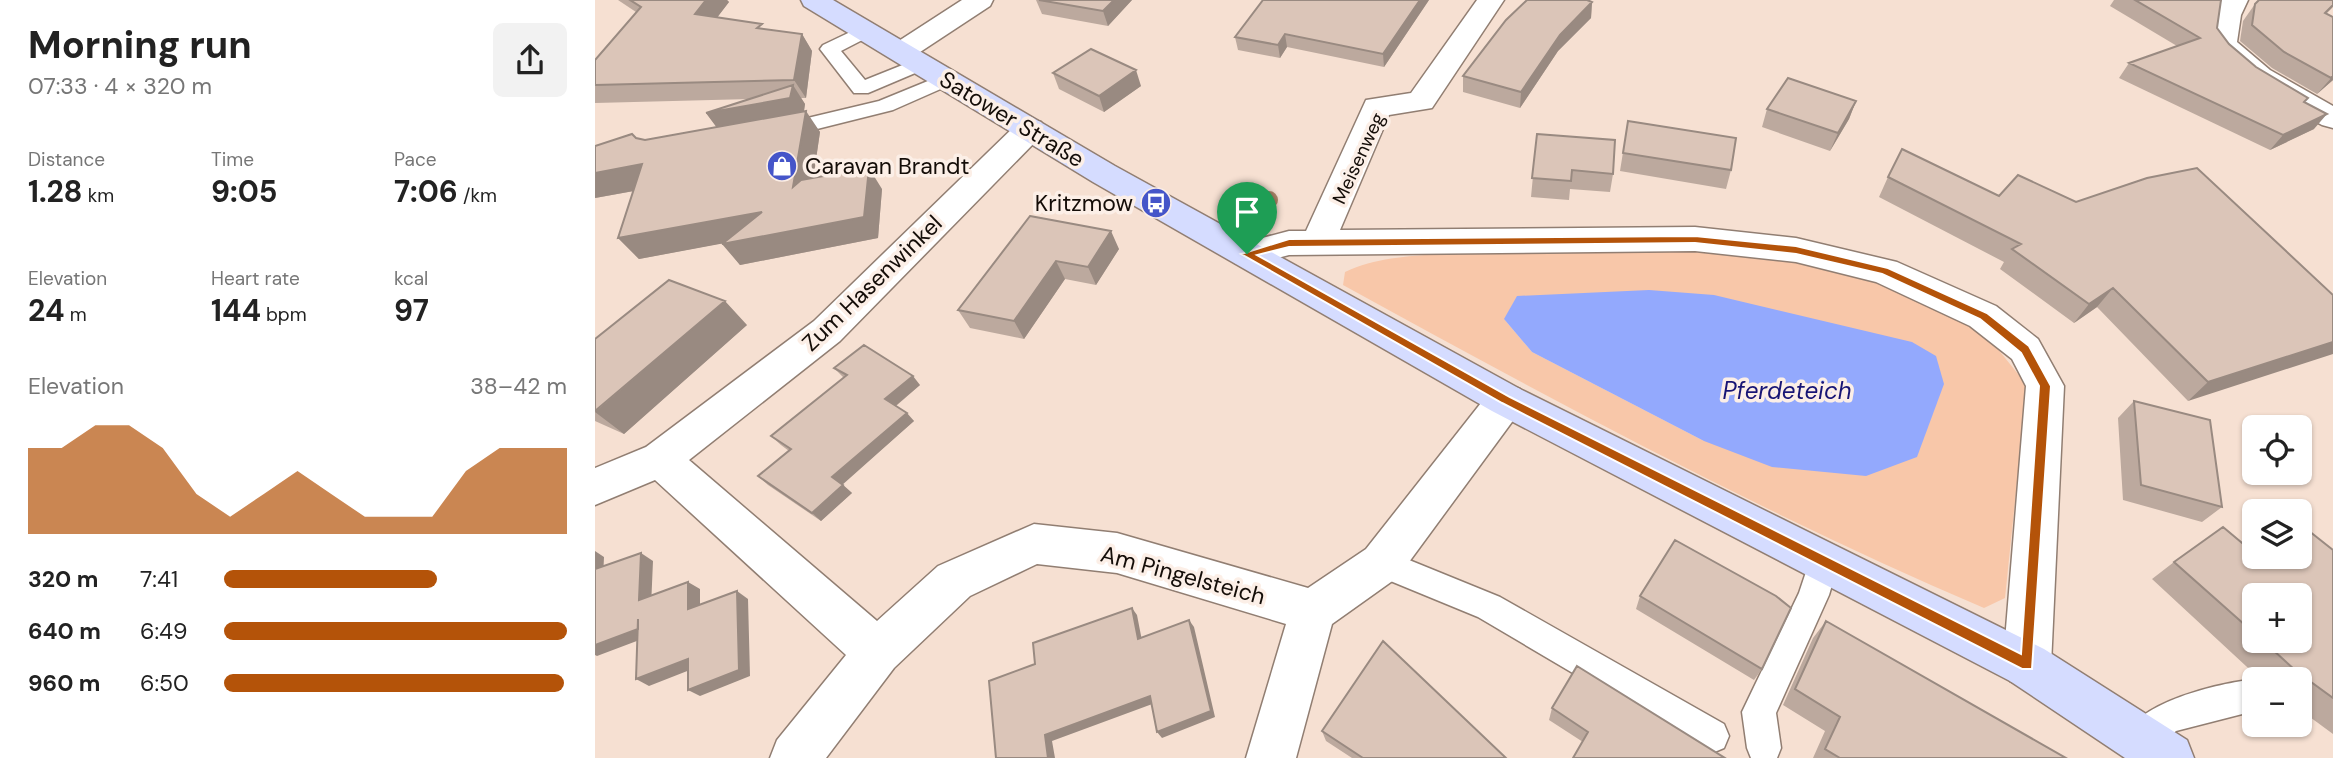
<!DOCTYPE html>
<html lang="en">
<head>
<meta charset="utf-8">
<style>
	:root { --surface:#fff; --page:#f2f2f2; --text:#222; --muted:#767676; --accent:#b45309 }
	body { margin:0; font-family:"DM Sans",sans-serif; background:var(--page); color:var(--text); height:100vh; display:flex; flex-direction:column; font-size:26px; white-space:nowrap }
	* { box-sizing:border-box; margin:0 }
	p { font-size:23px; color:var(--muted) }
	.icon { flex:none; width:38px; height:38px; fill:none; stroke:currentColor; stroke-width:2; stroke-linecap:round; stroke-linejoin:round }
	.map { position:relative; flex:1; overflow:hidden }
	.panel { display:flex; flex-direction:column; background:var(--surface); width:595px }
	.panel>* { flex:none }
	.controls { position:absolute; left:1647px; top:415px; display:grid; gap:14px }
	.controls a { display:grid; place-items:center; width:70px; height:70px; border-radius:10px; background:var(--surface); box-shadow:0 2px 5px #0004; font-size:35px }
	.pin { position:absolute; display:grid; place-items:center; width:60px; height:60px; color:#fff; margin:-72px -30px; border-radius:50% 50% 50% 0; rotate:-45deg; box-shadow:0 0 7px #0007 }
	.pin .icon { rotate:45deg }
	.round { display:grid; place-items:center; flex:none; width:74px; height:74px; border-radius:10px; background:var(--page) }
	.headline { display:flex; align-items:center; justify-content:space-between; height:119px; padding:0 28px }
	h1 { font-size:38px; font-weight:700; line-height:52px }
	.stats { display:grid; grid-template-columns:repeat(3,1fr); gap:10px; height:119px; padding:7px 28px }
	.stats div { display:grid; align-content:center }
	.stats b { font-size:30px; font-weight:700 }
	.stats small { font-size:19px; font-weight:400 }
	.stats p { font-size:19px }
	.chart { height:196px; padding:14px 28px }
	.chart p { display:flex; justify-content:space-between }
	.chart svg { width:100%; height:126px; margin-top:7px; fill:var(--accent); opacity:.7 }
	ul { padding:0 28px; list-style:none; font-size:23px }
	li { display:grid; grid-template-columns:112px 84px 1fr; align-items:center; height:52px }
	li i { height:18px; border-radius:9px; background:var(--accent) }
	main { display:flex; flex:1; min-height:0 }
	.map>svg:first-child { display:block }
	.green { fill:#f8c7a9; fill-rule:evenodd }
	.water { fill:#93a9fd }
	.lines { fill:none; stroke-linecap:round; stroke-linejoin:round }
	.lane-casing { stroke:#917e72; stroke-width:3 }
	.street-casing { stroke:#917e72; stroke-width:3 }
	.secondary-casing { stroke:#917e72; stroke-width:3 }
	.lane { fill:#fff; fill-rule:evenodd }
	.street { fill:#fff; fill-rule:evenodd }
	.secondary { fill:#d5dcff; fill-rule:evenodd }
	.tree { fill:#b0886b }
	.wall { fill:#bca99e; fill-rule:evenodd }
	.shaded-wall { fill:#998a81 }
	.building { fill:#dbc5b8; stroke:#998a81; stroke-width:2 }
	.route { fill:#b45309; stroke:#fff; stroke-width:2; fill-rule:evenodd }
	.labels { text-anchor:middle; stroke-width:7; stroke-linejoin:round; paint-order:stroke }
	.far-street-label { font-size:19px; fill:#140d08; stroke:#fcefe7 }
	.street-label { font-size:23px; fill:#140d08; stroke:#fcefe7 }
	.poi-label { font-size:23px; fill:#140d08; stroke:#fcefe7; text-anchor:start }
	.water-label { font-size:24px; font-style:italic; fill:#181575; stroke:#fcefe7 }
</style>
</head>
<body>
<main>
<section class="panel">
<div class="headline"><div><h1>Morning run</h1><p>07:33 · 4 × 320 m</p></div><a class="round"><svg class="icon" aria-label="share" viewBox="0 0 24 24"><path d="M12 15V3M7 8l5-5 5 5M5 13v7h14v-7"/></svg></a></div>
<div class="stats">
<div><p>Distance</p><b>1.28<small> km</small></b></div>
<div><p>Time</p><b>9:05</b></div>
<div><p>Pace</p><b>7:06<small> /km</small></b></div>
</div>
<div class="stats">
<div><p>Elevation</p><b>24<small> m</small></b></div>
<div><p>Heart rate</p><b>144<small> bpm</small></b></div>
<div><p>kcal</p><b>97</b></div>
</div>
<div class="chart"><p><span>Elevation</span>38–42 m</p>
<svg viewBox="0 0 160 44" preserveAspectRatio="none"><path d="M0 44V14L10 14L20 6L30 6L40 14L50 30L60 38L70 30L80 22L90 30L100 38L110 38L120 38L130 22L140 14L150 14L160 14V44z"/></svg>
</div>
<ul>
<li><b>320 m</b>7:41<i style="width:62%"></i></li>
<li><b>640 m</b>6:49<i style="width:100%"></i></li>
<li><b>960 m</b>6:50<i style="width:99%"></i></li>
</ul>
</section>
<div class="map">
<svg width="1738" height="758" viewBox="0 0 1738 758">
	<rect width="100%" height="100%" fill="#f6e0d2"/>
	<!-- green -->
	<path class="green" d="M1094 248 1203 260 1309 289 1389 332 1432 385 1410 598 1389 608C1169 514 957 400 748 285L750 272C784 256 821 256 859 253 937 248 1016 249 1094 248ZM909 319 1109 441 937 352Z"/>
	<!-- water -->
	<path class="water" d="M1054 290 1119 295 1317 342 1341 356 1349 384 1322 457 1271 476 1177 467 1109 441 937 352 909 319 922 296Z"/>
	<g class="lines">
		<!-- lane casing -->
		<g class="lane-casing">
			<path id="lane" d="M270 25 277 27 279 31 277 35 246 51 270 80 325 58 335 64 332 68 273 93H259L225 49 228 45Z
				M350 74 357 76 360 80 357 84 298 110 186 138 179 136 175 131 179 126 284 101Z
				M1229 547 1240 551 1244 561 1234 595 1181 713 1186 748 1182 758H1156L1152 748 1147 712 1204 593 1218 551Z
				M787 549 905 597 1129 724 1134 736 1129 748 1117 753 1105 748 883 617 776 573 772 563 776 553Z
				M1660 679 1659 711 1581 731 1557 751 1545 756 1533 751 1528 739C1544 701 1622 684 1660 679Z"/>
		</g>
		<!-- street casing -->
		<g class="street-casing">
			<path id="street" d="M367 0H398L395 6 316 58 306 61 296 58 292 52 296 46Z
				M882 0H909L837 108 794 115 745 230 1100 227 1201 238 1302 262 1401 306 1443 339 1469 386 1456 665 1449 681 1432 688 1415 681 1408 665 1431 386 1417 359 1375 326 1281 282 1201 262 1100 251 694 255 652 266 640 263 635 254 640 245 694 231H711L771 100 816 93Z
				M1627 0H1653L1646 15 1642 42 1675 70 1738 106V128L1727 125C1687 104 1640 82 1614 44L1618 15Z
				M435 119 446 122 450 129 446 136 245 341 94 460 282 621 343 566 439 524 522 533 713 588 771 549 897 389 911 384 925 389 931 400 925 411 803 577 737 624 701 758H651L691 624 522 573 442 564 375 596 299 668 231 758H175L182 740 251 655 60 480 0 505V468L51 447 219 321 424 122Z"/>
		</g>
		<!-- secondary casing -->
		<g class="secondary-casing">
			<path id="secondary" d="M206 0H238L520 166 925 389 1449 649 1592 740 1599 758H1530L1415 681 897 411 498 182 209 6Z"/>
		</g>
		<!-- lane -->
		<use href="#lane" class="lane"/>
		<!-- street -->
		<use href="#street" class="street"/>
		<!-- secondary -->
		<use href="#secondary" class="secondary"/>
	</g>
	<!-- trees -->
	<circle class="tree" cx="674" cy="200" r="9"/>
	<!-- wall -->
	<path class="wall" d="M23 0H132L134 2 122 17 170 29 207 34 217 51 211 98H206L210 104 209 111 225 132 218 178 287 189 283 238 145 265 128 243 44 259 23 238 39 191 0 198 41 138 50 140 122 127 111 113 156 99 0 103V85L41 12Z
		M441 0H537L513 26 447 14Z
		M834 0 789 67 692 47 685 58 643 50 640 37Z
		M1519 0H1626L1622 28 1634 44 1661 67 1710 102 1719 129 1675 150 1524 78 1534 63 1582 46 1515 6Z
		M1738 0V7L1731 14 1738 17V80L1722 94 1677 68 1645 41 1648 21 1660 4Z
		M997 2 996 18 963 51 925 108 868 92V76Z
		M458 73 546 86 509 112 464 89Z
		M1261 101 1254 119 1235 151 1167 127 1172 109Z
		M1033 121 1136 170 1131 189 1025 171Z
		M942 134 1018 174 1015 192 975 189 974 200 936 197Z
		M1293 177 1404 196 1481 202 1738 295 1593 401 1502 307 1479 323 1405 269 1409 262 1284 197Z
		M435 216 524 249 501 285 470 279 429 339 375 328 363 310Z
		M152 325 29 434 0 421V339Z
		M239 368 325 385 301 406 319 421 247 484 257 493 226 521 173 485 163 476 194 451 186 445 176 436 249 378Z
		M1539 401 1627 507 1607 522 1528 500 1523 418Z
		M1714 531 1738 550V734L1704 709V679H1665L1557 579 1579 562 1670 563 1678 556H1704V538ZM1659 595 1704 640H1659Z
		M1045 596 1167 669 1159 680 1041 609Z
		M1231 621 1471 758H1218L1230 731 1188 705 1218 638Z
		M957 708 1130 758 988 742 954 720Z
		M727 731 911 758H757L731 741Z"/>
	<!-- shaded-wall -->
	<path class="shaded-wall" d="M111 0H132L134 2 112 31 100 14Z
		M519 0H537L513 26 508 11Z
		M825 0H834L789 67 788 54Z
		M997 2 996 18 963 51 925 108 926 92 965 35Z
		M207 34 217 51 211 98 199 80Z
		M690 34 692 47 685 58 683 45Z
		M541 70 546 86 509 112 504 96Z
		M1738 76V80L1722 94Z
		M198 85 210 104 208 117 125 132 111 113Z
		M1261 101 1254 119 1235 151 1243 133Z
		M211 111 225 132 214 208 198 187Z
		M1732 114 1719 129 1675 150 1688 135Z
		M47 164 66 186 0 198V173Z
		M274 168 287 189 283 238 145 265 127 244Z
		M167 212 184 233 44 259 23 238Z
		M516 231 524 249 501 285 493 267Z
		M461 261 470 279 429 339 419 321Z
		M1518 288 1502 307 1479 323 1494 304Z
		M130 301 152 325 29 434 0 412Z
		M1738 342V354L1593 401 1613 382Z
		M318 376 325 385 298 408 290 399Z
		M312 413 319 421 246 486 237 477Z
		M248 485 257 493 226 521 217 513Z
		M0 551 9 557 8 579 0 574Z
		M46 553 58 561 56 607 44 600Z
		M93 582 105 589V616L93 609Z
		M142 591 153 599 155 676 105 696 93 690Z
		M537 608 542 615 548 646 543 639Z
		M594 620 599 627 620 717 567 738 562 732Z
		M43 629 55 636 2 656 0 655V645Z
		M93 659 105 666 54 686 41 679Z
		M555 696 560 703 457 741 460 758H453L450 735Z"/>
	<!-- building -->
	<path class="building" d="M35 0H111L100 14 167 24 162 28 207 34 199 80 0 85V60L46 7Z
		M444 0H519L508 11Z
		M668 0H825L788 54 690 34 683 45 640 37Z
		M932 0H992L997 2 965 35 926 92 868 76 911 20Z
		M1540 0H1626L1622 28 1634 44 1661 67 1713 98 1709 102 1732 114 1688 135 1534 63 1605 38Z
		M1664 0H1738V5L1730 13 1738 17V76L1736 78 1689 52 1657 25 1660 4Z
		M496 49 541 70 504 96 458 73Z
		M1193 78 1261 101 1243 133 1172 109Z
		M198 85 195 98 111 113Z
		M211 111 198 187 206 180 274 168 269 217 127 244 167 212 23 238 47 164 0 173V146L37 134 41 138 50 140Z
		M1033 121 1141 138 1136 170 1028 153Z
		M942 134 1020 140 1018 174 977 170 976 181 937 178Z
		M1307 149 1404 196 1423 175 1481 202 1552 178 1602 168 1738 295V342L1613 382 1518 288 1494 304 1417 249 1426 244 1293 177Z
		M435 216 516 231 493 267 461 261 419 321 363 310Z
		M74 280 130 301 0 411V339Z
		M269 345 318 376 290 399 312 413 237 477 248 485 217 513 163 476 196 449 176 436 252 375 239 368Z
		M1539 401 1615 420 1627 507 1546 485Z
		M1628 527 1659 553V556H1663L1672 565 1683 556H1704V539L1714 531 1738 550V698L1701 671 1667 640H1704V595H1659V633L1579 562Z
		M1080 540 1181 596 1196 608 1167 669 1045 596Z
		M46 553 44 600 93 582V609L142 591 144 670 93 690V659L41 679 43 619V629L0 645V569Z
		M537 608 543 639 594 620 616 711 562 732 555 696 450 735 453 758H401L394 681 440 664 438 643Z
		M1231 621 1471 758H1245L1230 749 1245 717 1200 689Z
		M788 641 911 758H768L727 731Z
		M982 666 1130 758H978L993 732 957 708Z"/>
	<!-- route -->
	<path class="route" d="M1100 236 1201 246 1293 268 1392 313 1434 346 1456 386 1437 669H1427L907 403 646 254 694 239ZM1100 243 1201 254 1287 274 1385 319 1426 353 1444 386 1426 654 915 397 662 255 694 247Z"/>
	<!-- icons -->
	<defs>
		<g id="shop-disc" transform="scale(1.575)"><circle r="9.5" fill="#4555c9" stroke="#fcefe7"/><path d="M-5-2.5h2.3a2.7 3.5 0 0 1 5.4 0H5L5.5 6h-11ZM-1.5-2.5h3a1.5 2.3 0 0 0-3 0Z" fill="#fff"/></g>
		<g id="bus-disc" transform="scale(1.575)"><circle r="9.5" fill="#4555c9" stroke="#fcefe7"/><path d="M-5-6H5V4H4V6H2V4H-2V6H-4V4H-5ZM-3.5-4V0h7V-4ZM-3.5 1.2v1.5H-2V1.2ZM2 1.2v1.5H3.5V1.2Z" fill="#fff"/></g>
	</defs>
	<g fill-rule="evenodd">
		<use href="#shop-disc" x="187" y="166"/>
		<use href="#bus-disc" x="561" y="203"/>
	</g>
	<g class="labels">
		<!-- far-street labels -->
		<g class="far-street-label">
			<text transform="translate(763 158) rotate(-65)" y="7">Meisenweg</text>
		</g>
		<!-- street labels -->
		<g class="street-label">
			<text transform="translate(417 119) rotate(31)" y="8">Satower Straße</text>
			<text transform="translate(277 283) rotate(-44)" y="8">Zum Hasenwinkel</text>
			<text transform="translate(588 575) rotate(15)" y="8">Am Pingelsteich</text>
		</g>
		<!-- poi labels -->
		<g class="poi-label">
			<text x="210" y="174">Caravan Brandt</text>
			<text x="538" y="211" text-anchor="end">Kritzmow</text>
		</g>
		<!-- water labels -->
		<g class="water-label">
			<text x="1192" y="399">Pferdeteich</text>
		</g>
	</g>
</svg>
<div class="controls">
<a><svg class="icon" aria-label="locate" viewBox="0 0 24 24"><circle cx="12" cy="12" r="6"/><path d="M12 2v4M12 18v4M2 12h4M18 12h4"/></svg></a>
<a><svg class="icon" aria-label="layers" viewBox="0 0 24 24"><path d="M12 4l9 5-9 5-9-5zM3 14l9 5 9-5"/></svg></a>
<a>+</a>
<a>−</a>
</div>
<div class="pin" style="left:652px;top:254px;background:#1e9e55"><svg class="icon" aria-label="arrive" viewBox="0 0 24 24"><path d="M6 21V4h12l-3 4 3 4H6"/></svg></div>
</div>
</main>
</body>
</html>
